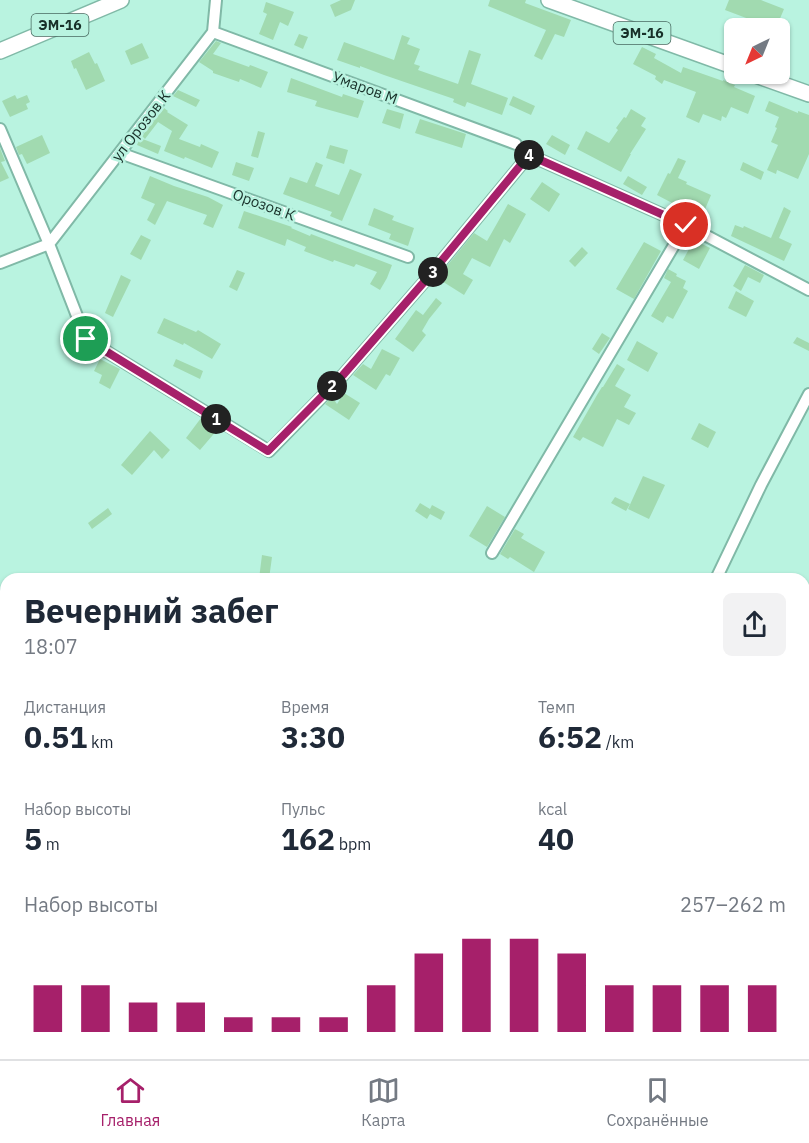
<!DOCTYPE html>
<html lang="ru">
<head>
<meta charset="utf-8">
<style>
	:root { --surface:#fff; --page:#f2f2f3; --text:#1f2937; --muted:#747a83; --line:#e0e1e3; --accent:#a6206a }
	body { margin:0; font-family:"IBM Plex Sans",sans-serif; background:var(--page); color:var(--text); height:100vh; display:flex; flex-direction:column; font-size:22px; white-space:nowrap }
	* { box-sizing:border-box; margin:0 }
	p { font-size:20px; color:var(--muted) }
	.icon { flex:none; width:33px; height:33px; fill:none; stroke:currentColor; stroke-width:2; stroke-linecap:round; stroke-linejoin:round }
	.map { position:relative; flex:1; overflow:hidden }
	.panel { position:absolute; left:0px; top:573px; width:810px; height:486px; display:flex; flex-direction:column; background:var(--surface); border-radius:18px 18px 0 0; box-shadow:0 2px 4px #0004 }
	.panel>* { flex:none }
	.needle { width:39px; rotate:223deg }
	.controls { position:absolute; left:724px; top:18px; display:grid; gap:12px }
	.controls a { display:grid; place-items:center; width:66px; height:66px; border-radius:9px; background:var(--surface); box-shadow:0 2px 4px #0004; font-size:30px }
	.pin { position:absolute; display:grid; place-items:center; width:51px; height:51px; color:#fff; margin:-26px; border:3px solid #fff; border-radius:50%; box-shadow:0 2px 6px #0007 }
	.km { position:absolute; width:30px; height:30px; margin:-15px; border-radius:50%; background:#222; color:#fff; font-size:16px; line-height:30px; text-align:center }
	.round { display:grid; place-items:center; flex:none; width:63px; height:63px; border-radius:9px; background:var(--page) }
	.overview { display:flex; align-items:center; justify-content:space-between; height:102px; padding:0 24px }
	h1 { font-size:33px; font-weight:700; line-height:45px }
	.figures { display:grid; grid-template-columns:repeat(3,1fr); gap:9px; height:102px; padding:6px 24px }
	.figures div { display:grid; align-content:center }
	.figures b { font-size:30px; font-weight:700 }
	.figures small { font-size:16px; font-weight:400 }
	.figures p { font-size:16px }
	.chart { height:168px; padding:12px 24px }
	.chart p { display:flex; justify-content:space-between }
	.chart svg { width:100%; height:108px; margin-top:6px; stroke:var(--accent); stroke-width:6 }
	.tab-bar { display:flex; justify-content:space-around; align-items:center; height:84px; border-top:2px solid var(--line); background:var(--surface); font-size:16px; color:var(--muted) }
	.tab-bar a { display:grid; justify-items:center; gap:3px }
	.tab-bar .on { color:var(--accent) }
	.map>svg:first-child { display:block }
	.building { fill:#a1dab0 }
	.lines { fill:none; stroke-linecap:round; stroke-linejoin:round }
	.minor-casing { stroke:#80b9a7; stroke-width:14 }
	.highway-casing { stroke:#80b9a7; stroke-width:18 }
	.path { stroke:#638a7e; stroke-width:1.5; stroke-dasharray:4.5 3; stroke-linecap:butt }
	.minor { stroke:#fff; stroke-width:10 }
	.highway { stroke:#fff; stroke-width:15 }
	.route-casing { stroke:#fff; stroke-width:12 }
	.route { stroke:#a6206a; stroke-width:8 }
	.labels { text-anchor:middle; stroke-width:5; stroke-linejoin:round; paint-order:stroke }
	.shield { fill:#b9f3e0; stroke:#486a60; stroke-width:1.5 }
	.shield-label { font-size:14px; font-weight:bold; fill:#183029 }
	.street-label { font-size:15px; fill:#183029; stroke:#b9f3e0 }
</style>
</head>
<body>
<div class="map">
<svg width="809" height="1059" viewBox="0 0 809 1059">
	<rect width="100%" height="100%" fill="#b9f3e0"/>
	<!-- building -->
	<path class="building" d="M341 0H355L351 10 335 17 330 5Z
		M490 0H526L525 3 571 20 564 37 555 34 542 60 534 56 546 30 488 6Z
		M729 0H761L784 9 776 28H773L725 10Z
		M266 2 294 12 288 26 280 22 273 40 259 34 267 14 263 12Z
		M299 34 308 37 303 49 294 45Z
		M402 35 410 38 407 44 420 49 414 64 420 66 418 70 458 84 469 50 481 54 471 84 508 98 502 115 467 102 465 107 453 102 454 99 384 75 360 66V68L337 60 344 42 394 60Z
		M216 41 221 43 213 54 249 67 250 65 268 72 261 88 240 79 239 82 213 73V71L199 62Z
		M142 43 149 58 131 65 125 51Z
		M642 47 656 54 654 58 681 73 683 67 723 81V80L735 85 734 87 755 96 748 114 731 107 726 118 722 116 721 121 703 114 699 123 686 117 696 92 664 80 662 84 655 79 656 76 633 64Z
		M89 52 95 64 97 63 105 81 86 90 76 68 74 69 71 61Z
		M291 78 342 97 343 94 364 101 358 118 315 106 317 101 287 92Z
		M178 90 200 100 196 107 173 96Z
		M15 95 17 99 27 95 30 102 26 104 28 109 10 117 2 101Z
		M513 96 535 106 531 115 509 105Z
		M769 101 798 113V111L809 115V154L798 179 777 170 776 174 767 170 778 145 771 142 777 128 775 127 779 117 765 111Z
		M164 108 168 111 167 112 188 125 179 139 200 147 201 144 219 152 212 168 185 157 184 159 164 151 172 131 158 122 145 139 142 136Z
		M387 109 404 114 400 129 382 123Z
		M631 109 646 118 641 126 646 129 630 154H631L621 172 577 149 586 131 609 143 618 130 616 128 624 117 626 118Z
		M420 119 466 134 462 148 415 133Z
		M258 131 265 133 258 158 251 156Z
		M42 135 50 153 27 164 22 154 19 155 16 147Z
		M552 135 570 145 565 155 546 144Z
		M140 138 161 146 158 154 137 145Z
		M330 145 348 150 344 164 326 158Z
		M0 148 5 161 1 162 9 178 0 182Z
		M678 158 686 161 678 178 687 182 686 184 711 195 703 214 677 203 676 205 657 195 668 173 670 174Z
		M236 162 254 168 249 181 232 175Z
		M316 162 323 165 315 186 339 195 350 169 362 174 342 221 330 216 332 212 283 194 290 177 307 183Z
		M743 162 764 172 761 180 740 170Z
		M150 176 174 186 208 197 223 205 213 228 203 224 207 215 167 201 155 225 147 220 155 204 141 198Z
		M628 176 647 187 642 195 623 184Z
		M542 182 560 194 549 212 530 199Z
		M508 204 526 214 510 243 504 239 490 267 472 258 463 274 473 280 464 295 437 278 474 233 487 241Z
		M784 207 791 211 779 238 792 244 784 261 731 236 735 225 743 228 744 226 771 238Z
		M374 208 394 216 392 220 414 228 408 246 389 239 391 234 368 225Z
		M244 211 292 227 291 228 310 236 311 234 392 265 387 278 380 290 370 284 377 272 356 264 354 267 334 260 333 262 304 251 306 247 287 239 285 246 238 228Z
		M141 235 151 240 141 260 130 254Z
		M694 240 710 248 699 269 683 260Z
		M644 242 661 251 634 299 616 289Z
		M582 247 588 253 575 267 569 261Z
		M745 265 764 275 760 283 748 277 741 291 733 286Z
		M668 269 677 274 676 276 686 281 683 288 688 291 673 319 667 316 663 323 651 316 671 282 664 278Z
		M237 270 245 273 237 291 229 287Z
		M121 275 131 280 113 317 105 313Z
		M736 291 754 301 746 317 728 308Z
		M436 298 442 303 429 319 422 331 426 335 413 352 395 339 416 310 423 315Z
		M164 318 196 332 198 330 221 344 212 359 184 343 183 345 157 333Z
		M602 333 610 338 599 354 592 349Z
		M797 337 809 343V351L793 343Z
		M637 341 658 353 648 372 627 360Z
		M382 349 400 358 390 376 386 374 376 390 353 375 363 364 371 369Z
		M100 359 120 369 110 389 99 383 102 375 94 371Z
		M176 359 203 371 200 379 173 366Z
		M617 364 625 369 615 386 631 395 624 407 636 413 629 425 617 419 603 447 583 437 580 441 573 437 597 395 602 387H603Z
		M344 393 360 403 349 420 325 404 332 397 337 404Z
		M201 418 218 429 200 450 186 438Z
		M699 423 716 432 708 448 691 439Z
		M150 431 170 450 162 459 154 450 132 475 121 465Z
		M643 476 665 485 649 519 628 509Z
		M615 497 630 504 626 511 611 503Z
		M420 503 430 509 432 505 445 512 441 520 430 514 427 519 415 511Z
		M487 506 505 517 487 547 469 536Z
		M108 508 112 514 92 529 88 523Z
		M515 529 524 534 521 538 545 552 534 572 510 557 508 559 500 554Z
		M262 555 272 557 269 579H259Z"/>
	<g class="lines">
		<!-- minor casing -->
		<g class="minor-casing">
			<path id="minor" d="M213 32 516 144
				M0 129 49 244 86 339 269 451 343 375 424 282 529 155 686 225 809 290
				M120 153 408 257
				M0 263 49 244 213 32 216 0
				M492 553 686 225
				M716 579 761 485 809 394
				M0 615 6 617
				M295 1053 304 1059
				M501 1053 507 1059
				M93 1059 97 1053
				M452 1059 457 1053"/>
		</g>
		<!-- highway casing -->
		<g class="highway-casing">
			<path id="highway" d="M549 0 735 67
				M0 51 121 0
				M753 74 809 94"/>
		</g>
		<!-- path -->
		<path class="path" d="M673 1053 675 1059"/>
		<!-- minor -->
		<use href="#minor" class="minor"/>
		<!-- highway -->
		<use href="#highway" class="highway"/>
	</g>
	<g class="lines">
		<!-- route casing -->
		<g class="route-casing">
			<path id="route" d="M86 339 268 451 343 375 424 282 529 155 686 225"/>
		</g>
		<!-- route -->
		<use href="#route" class="route"/>
	</g>
	<g class="labels">
		<!-- shield labels -->
		<g class="shield">
			<rect x="31.5" y="14" width="57" height="22" rx="4.5"/>
			<rect x="613.5" y="22" width="57" height="22" rx="4.5"/>
		</g>
		<g class="shield-label">
			<text x="60" y="30">ЭМ-16</text>
			<text x="642" y="38">ЭМ-16</text>
		</g>
		<!-- street labels -->
		<g class="street-label">
			<text transform="translate(365 88) rotate(20)" y="5">Умаров М</text>
			<text transform="translate(141 126) rotate(-52)" y="5">ул Орозов К</text>
			<text transform="translate(264 205) rotate(20)" y="5">Орозов К</text>
		</g>
	</g>
</svg>
<div class="controls">
<a><svg class="needle" viewBox="-14 -14 28 28"><path d="M0-13l5 13h-10z" fill="#e53935"/><path d="M0 13l5-13h-10z" fill="#747a83"/></svg></a>
</div>
<div class="pin" style="left:86px;top:339px;background:#1e9e55"><svg class="icon" aria-label="arrive" viewBox="0 0 24 24"><path d="M6 21V4h12l-3 4 3 4H6"/></svg></div>
<div class="pin" style="left:686px;top:225px;background:#d93025"><svg class="icon" aria-label="check" viewBox="0 0 24 24"><path d="M5 12l5 5 9-10"/></svg></div>
<b class="km" style="left:216px;top:419px">1</b>
<b class="km" style="left:332px;top:386px">2</b>
<b class="km" style="left:433px;top:272px">3</b>
<b class="km" style="left:529px;top:155px">4</b>
<section class="panel">
<div class="overview"><div><h1>Вечерний забег</h1><p>18:07</p></div><a class="round"><svg class="icon" aria-label="share" viewBox="0 0 24 24"><path d="M12 15V3M7 8l5-5 5 5M5 13v7h14v-7"/></svg></a></div>
<div class="figures">
<div><p>Дистанция</p><b>0.51<small> km</small></b></div>
<div><p>Время</p><b>3:30</b></div>
<div><p>Темп</p><b>6:52<small> /km</small></b></div>
</div>
<div class="figures">
<div><p>Набор высоты</p><b>5<small> m</small></b></div>
<div><p>Пульс</p><b>162<small> bpm</small></b></div>
<div><p>kcal</p><b>40</b></div>
</div>
<div class="chart"><p><span>Набор высоты</span>257–262 m</p>
<svg viewBox="0 0 160 44" preserveAspectRatio="none"><path d="M5 44V25M15 44V25M25 44V32M35 44V32M45 44V38M55 44V38M65 44V38M75 44V25M85 44V12M95 44V6M105 44V6M115 44V12M125 44V25M135 44V25M145 44V25M155 44V25"/></svg>
</div>
</section>
</div>
<nav class="tab-bar">
<a class="on"><svg class="icon" aria-label="home" viewBox="0 0 24 24"><path d="M3 11l9-7 9 7M6 9v11h12V9"/></svg>Главная</a>
<a><svg class="icon" aria-label="map" viewBox="0 0 24 24"><path d="M3 6l6-2 6 2 6-2v14l-6 2-6-2-6 2zM9 4v14M15 6v14"/></svg>Карта</a>
<a><svg class="icon" aria-label="saved" viewBox="0 0 24 24"><path d="M7 4h10v16l-5-4-5 4z"/></svg>Сохранённые</a>
</nav>
</body>
</html>
